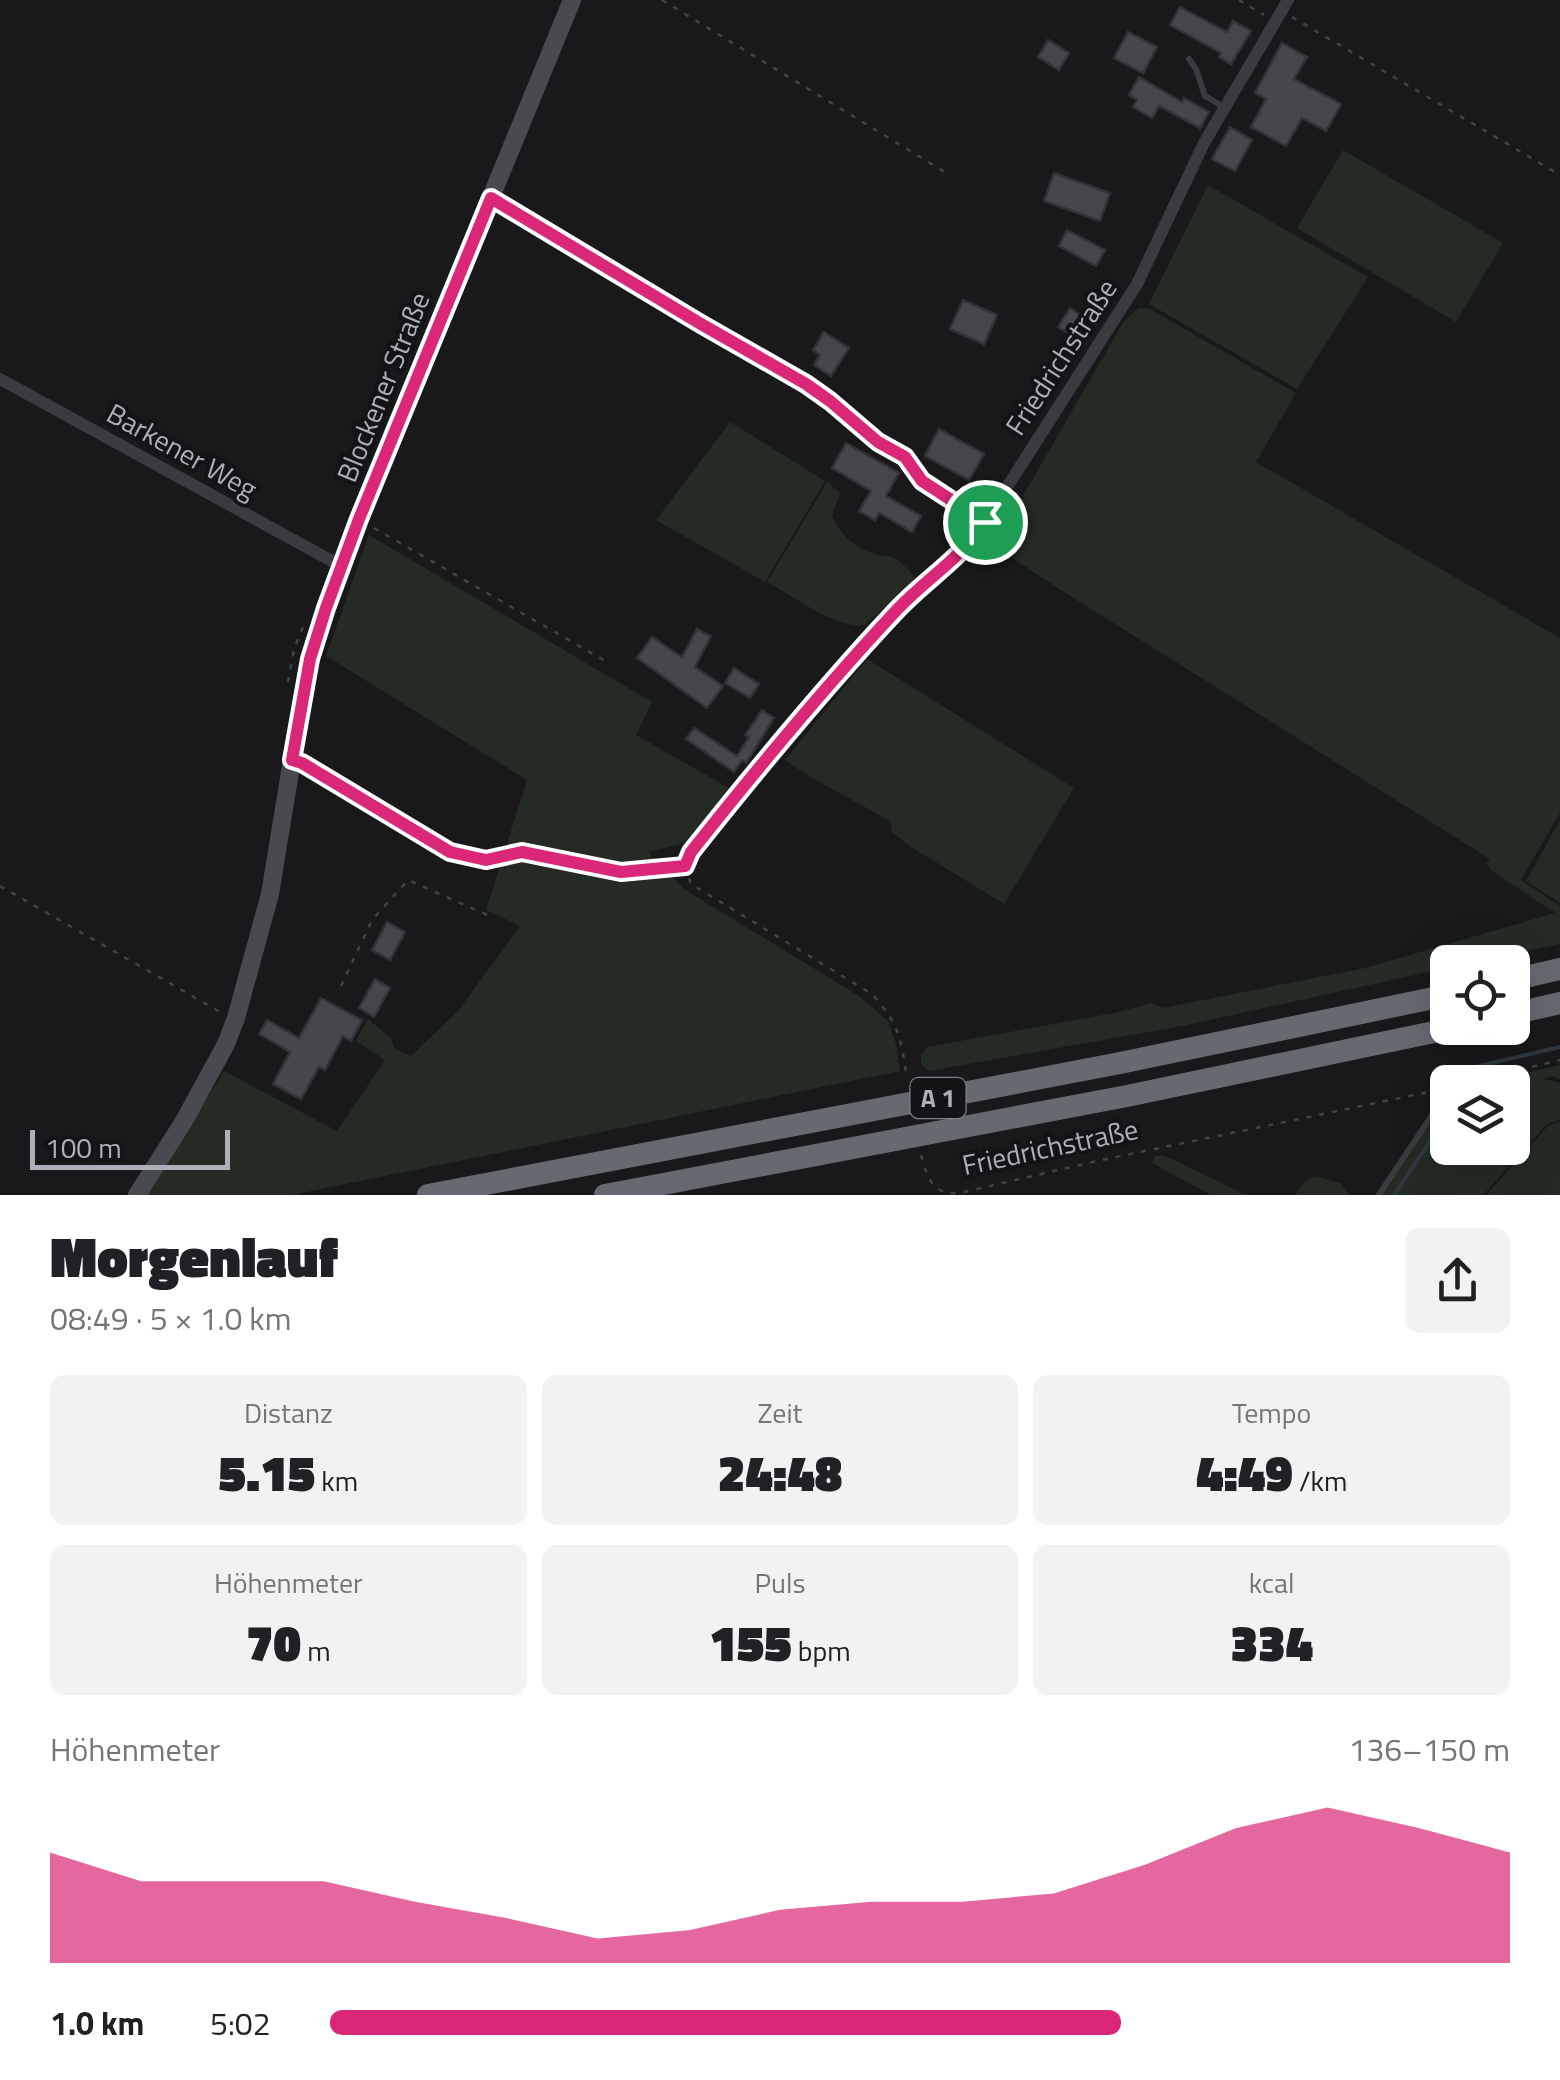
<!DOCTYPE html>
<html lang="de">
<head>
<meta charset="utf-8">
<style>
	:root { --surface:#fff; --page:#f2f2f2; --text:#202124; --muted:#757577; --accent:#db2777 }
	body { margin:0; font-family:"Titillium Web",sans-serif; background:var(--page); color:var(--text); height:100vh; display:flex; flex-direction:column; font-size:38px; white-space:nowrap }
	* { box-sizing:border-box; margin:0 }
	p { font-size:32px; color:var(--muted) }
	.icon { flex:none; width:55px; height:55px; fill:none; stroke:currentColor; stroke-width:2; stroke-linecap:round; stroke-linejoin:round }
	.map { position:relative; height:1195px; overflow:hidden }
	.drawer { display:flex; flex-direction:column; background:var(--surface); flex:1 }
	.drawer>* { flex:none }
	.buttons { position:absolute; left:1430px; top:945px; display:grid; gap:20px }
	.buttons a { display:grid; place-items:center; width:100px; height:100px; border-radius:15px; background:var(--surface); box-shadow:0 10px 40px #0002; font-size:50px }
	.scale { position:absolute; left:30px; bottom:25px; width:200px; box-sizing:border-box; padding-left:10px; border:5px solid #acb0b9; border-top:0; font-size:28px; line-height:35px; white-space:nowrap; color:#acb0b9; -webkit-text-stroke:8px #141416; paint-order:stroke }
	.pin { position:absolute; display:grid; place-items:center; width:85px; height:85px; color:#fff; margin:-42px; border:5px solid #fff; border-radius:50%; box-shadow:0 2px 10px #0007 }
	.round { display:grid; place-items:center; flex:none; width:105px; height:105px; border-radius:15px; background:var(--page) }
	.summary { display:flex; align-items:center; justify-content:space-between; height:170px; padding:0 50px }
	h1 { font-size:55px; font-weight:800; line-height:75px }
	.figures { display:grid; grid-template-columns:repeat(3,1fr); gap:15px; height:170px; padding:10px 50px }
	.figures div { display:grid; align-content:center; border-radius:15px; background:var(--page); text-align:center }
	.figures b { font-size:50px; font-weight:800 }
	.figures small { font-size:28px; font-weight:400 }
	.figures p { font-size:28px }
	.chart { height:280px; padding:20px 50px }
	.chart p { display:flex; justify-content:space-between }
	.chart svg { width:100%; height:180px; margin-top:10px; fill:var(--accent); opacity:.7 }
	ul { padding:0 50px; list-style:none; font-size:32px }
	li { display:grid; grid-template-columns:160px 120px 1fr; align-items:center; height:75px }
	li i { height:25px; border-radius:12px; background:var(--accent) }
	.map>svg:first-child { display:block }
	.green { fill:#232b24 }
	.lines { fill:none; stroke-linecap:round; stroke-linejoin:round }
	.stream { stroke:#30373e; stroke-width:4 }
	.building { fill:#46464b; stroke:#333337; stroke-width:2.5 }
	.path { stroke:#404246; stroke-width:2.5; stroke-dasharray:5 8; stroke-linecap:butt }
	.lane { stroke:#3a3b3f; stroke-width:6 }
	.street { stroke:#3a3b3f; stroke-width:12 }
	.secondary { stroke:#484a4f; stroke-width:18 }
	.highway { stroke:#676970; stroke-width:22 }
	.route-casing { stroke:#fff; stroke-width:20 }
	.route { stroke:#db2777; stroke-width:12 }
	.labels { text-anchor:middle; stroke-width:8; stroke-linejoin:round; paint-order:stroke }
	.shield { fill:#141416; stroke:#7e8188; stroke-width:2.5 }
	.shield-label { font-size:25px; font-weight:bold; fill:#acb0b9 }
	.street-label { font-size:28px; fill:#acb0b9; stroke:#141416 }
</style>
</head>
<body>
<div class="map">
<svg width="1560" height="1195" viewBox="0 0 1560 1195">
	<rect width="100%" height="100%" fill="#19191b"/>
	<!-- green -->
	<path class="green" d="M1343 150 1503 243 1456 322 1297 228Z
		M1208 185 1368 277 1297 389 1149 304Z
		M1139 308 1150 309 1296 393 1256 462 1560 638V813L1521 880 1560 906V944L1475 962H1448L1447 968 1187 1025 929 1071 921 1064V1055L927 1047 1114 1013 1152 1003 1163 1008 1365 968 1555 913 1491 870 1486 863 1490 859 1064 592 994 546 1124 321Z
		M730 422 825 481 765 582 656 520Z
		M827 482 840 493 832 516C840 535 855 548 875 554 880 556 886 555 892 557 902 561 910 572 917 580L864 625C839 630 791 595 767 582Z
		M369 535 652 702 636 735 729 788 685 843 648 852 684 889 859 996 888 1021 896 1044 900 1071 292 1195H147L224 1071 337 1131 385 1060 356 1041 368 1019 391 1038 394 1048 411 1056 458 1011 520 926 486 910 527 780 326 656Z
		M867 659 1074 788 1004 904 908 845 892 832 891 822C856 801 817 783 785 760Z
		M1560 820V903L1526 881Z
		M1560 1065V1079L1550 1076 1544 1079 1560 1083V1120L1547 1124 1483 1195H1383L1447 1098V1125L1434 1145 1447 1128 1448 1148H1512V1082H1485Z
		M1560 1122V1195H1486L1548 1126Z
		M1156 1156H1164L1174 1160 1246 1195H1211L1157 1166 1152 1162Z
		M1314 1176 1340 1183 1349 1195H1295L1303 1183Z"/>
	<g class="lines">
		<!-- stream -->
		<path class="stream" d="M1476 1071 1479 1066 1560 1047
			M1394 1195 1448 1114"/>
	</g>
	<!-- building -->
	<path class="building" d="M1180 7 1227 32 1233 21 1251 31 1231 64 1219 57 1221 53 1170 25Z
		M1128 32 1157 47 1143 73 1114 58Z
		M1048 40 1069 53 1059 70 1038 57Z
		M1282 43 1307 57 1294 79 1341 104 1326 131 1302 118 1286 146 1251 127 1266 99 1255 93Z
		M1139 77 1182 102 1184 98 1209 112 1200 128 1159 106 1152 118 1133 107 1137 100 1129 95Z
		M1230 127 1252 140 1235 171 1212 159Z
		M1054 173 1110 193 1100 221 1044 201Z
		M1067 230 1105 250 1096 266 1059 246Z
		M963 300 997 315 984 344 950 329Z
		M1070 308 1083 317 1072 335 1058 327Z
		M824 332 849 348 831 376 814 365 820 355 813 350Z
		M939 429 984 454 969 480 925 456Z
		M846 443 899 473 886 496 921 516 912 532 879 513 875 520 859 511 871 491 832 468Z
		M697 629 711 636 695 667 723 686 707 708 637 658 652 637 682 657Z
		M734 668 759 684 750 698 725 683Z
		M762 710 774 718 746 763 742 760 734 772 686 739 694 728 737 756 749 737 745 735Z
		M387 922 405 932 390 960 372 950Z
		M375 979 390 988 374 1017 359 1008Z
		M321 998 362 1020 351 1041 343 1036 325 1070 319 1067 301 1099 273 1084 290 1052 259 1034 267 1020 299 1038Z"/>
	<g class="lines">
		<!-- path -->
		<path class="path" d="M662 0 948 174
			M1239 0 1264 15
			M1292 17 1560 175
			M505 206 701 325 806 384 831 401 878 442 895 451
			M374 528 607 662
			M288 682 294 649 303 627
			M306 765 450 852 486 860 522 853 621 872 670 867
			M689 878 691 884 872 994C900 1025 901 1039 907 1079
			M0 886 220 1012
			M341 986 372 920 408 880 492 917
			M1469 1082 1560 1060
			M1439 1102 1447 1088
			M921 1155C928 1178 931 1195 960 1193L1097 1161 1448 1088"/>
		<!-- lane -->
		<path class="lane" d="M1189 59 1196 69 1205 96 1224 107
			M905 457 922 481 984 522
			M1379 1195 1434 1112"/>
		<!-- street -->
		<path class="street" d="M0 379 341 566
			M685 866 691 852 788 730 897 609 970 545 1137 284 1204 143 1288 0"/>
		<!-- secondary -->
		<path class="secondary" d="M137 1195 184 1121 226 1044 236 1018 270 894 303 693 310 659 326 608 359 519 572 0"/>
		<!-- highway -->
		<path class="highway" d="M1512 980 1560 969
			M1512 1014 1560 1003
			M428 1195 1120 1063 1448 995
			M605 1195 1127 1096 1453 1028"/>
	</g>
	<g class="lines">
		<!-- route casing -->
		<g class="route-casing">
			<path id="route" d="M491 198 701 324 806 384 830 401 878 442 905 457 922 481 985 522C960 560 924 580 894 613 822 690 756 770 691 852L685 866 621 872 522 852 486 860 450 852 302 763 292 760 310 659 326 608 359 519Z"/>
		</g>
		<!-- route -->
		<use href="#route" class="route"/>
	</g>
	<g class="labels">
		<!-- shield labels -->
		<rect class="shield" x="910.5" y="1078" width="55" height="40" rx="8"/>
		<g class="shield-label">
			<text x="938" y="1107">A 1</text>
		</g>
		<!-- street labels -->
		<g class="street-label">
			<text transform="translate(1061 357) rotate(-57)" y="10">Friedrichstraße</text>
			<text transform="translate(383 387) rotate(-68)" y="10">Blockener Straße</text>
			<text transform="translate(182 451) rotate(29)" y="10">Barkener Weg</text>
			<text transform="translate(1050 1147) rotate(-12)" y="10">Friedrichstraße</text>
		</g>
	</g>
</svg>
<div class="buttons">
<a><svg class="icon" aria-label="locate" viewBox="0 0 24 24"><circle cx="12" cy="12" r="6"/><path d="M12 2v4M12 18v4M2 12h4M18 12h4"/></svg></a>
<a><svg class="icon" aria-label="layers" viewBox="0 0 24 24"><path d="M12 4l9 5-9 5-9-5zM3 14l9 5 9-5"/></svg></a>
</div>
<div class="scale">100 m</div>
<div class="pin" style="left:985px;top:522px;background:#1e9e55"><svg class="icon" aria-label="arrive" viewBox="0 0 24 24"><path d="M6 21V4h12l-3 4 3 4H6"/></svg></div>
</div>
<section class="drawer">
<div class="summary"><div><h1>Morgenlauf</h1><p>08:49 · 5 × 1.0 km</p></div><a class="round"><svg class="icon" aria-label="share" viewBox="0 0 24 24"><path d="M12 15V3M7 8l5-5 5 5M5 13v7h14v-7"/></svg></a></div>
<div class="figures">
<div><p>Distanz</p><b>5.15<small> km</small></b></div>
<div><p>Zeit</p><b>24:48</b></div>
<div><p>Tempo</p><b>4:49<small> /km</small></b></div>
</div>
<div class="figures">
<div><p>Höhenmeter</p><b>70<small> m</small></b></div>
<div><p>Puls</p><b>155<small> bpm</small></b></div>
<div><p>kcal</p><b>334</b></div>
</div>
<div class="chart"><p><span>Höhenmeter</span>136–150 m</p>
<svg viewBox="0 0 160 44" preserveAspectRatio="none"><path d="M0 44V17L10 24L20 24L30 24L40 29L50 33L60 38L70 36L80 31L90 29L100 29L110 27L120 20L130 11L140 6L150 11L160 17V44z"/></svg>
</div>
<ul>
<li><b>1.0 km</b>5:02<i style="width:67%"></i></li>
</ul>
</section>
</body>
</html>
